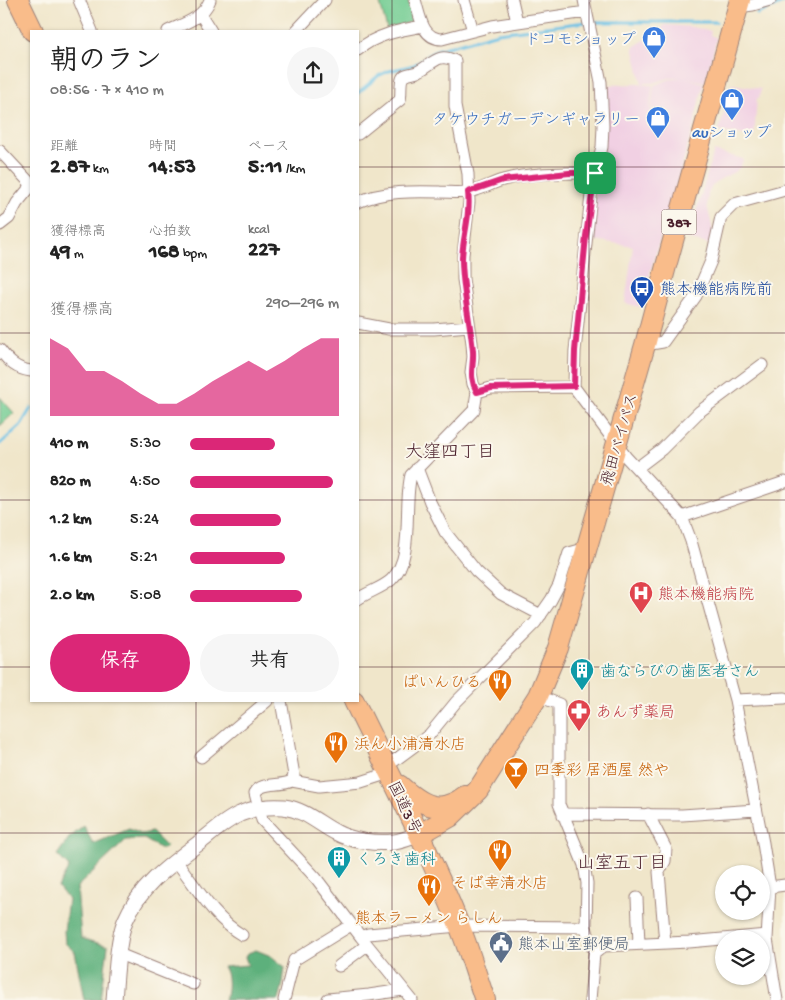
<!DOCTYPE html>
<html lang="ja">
<head>
<meta charset="utf-8">
<style>
	:root { --surface:#fff; --page:#f6f6f6; --text:#222; --muted:#767676; --accent:#db2777 }
	body { margin:0; font-family:"Gochi Hand","Klee One",sans-serif; background:var(--page); color:var(--text); height:100vh; display:flex; flex-direction:column; font-size:19px; white-space:nowrap }
	* { box-sizing:border-box; margin:0 }
	p { font-size:16px; color:var(--muted) }
	.icon { flex:none; width:28px; height:28px; fill:none; stroke:currentColor; stroke-width:2; stroke-linecap:round; stroke-linejoin:round }
	.map { position:relative; flex:1; overflow:hidden }
	.side { position:absolute; left:30px; top:30px; width:329px; height:672px; display:flex; flex-direction:column; background:var(--surface); border-radius:0px; box-shadow:0 1px 4px #0004 }
	.side>* { flex:none }
	.fabs { position:absolute; left:715px; top:865px; display:grid; gap:10px }
	.fabs a { display:grid; place-items:center; width:55px; height:55px; border-radius:50%; background:var(--surface); box-shadow:0 1px 4px #0004; font-size:25px }
	.pin { position:absolute; display:grid; place-items:center; width:42px; height:42px; color:#fff; margin:-21px; border-radius:10px; box-shadow:0 2px 8px #0006 }
	.round { display:grid; place-items:center; flex:none; width:52px; height:52px; border-radius:26px; background:var(--page) }
	.overview { display:flex; align-items:center; justify-content:space-between; height:85px; padding:0 20px }
	h1 { font-size:28px; font-weight:700; line-height:38px }
	.stats { display:grid; grid-template-columns:repeat(3,1fr); gap:8px; height:85px; padding:5px 20px }
	.stats div { display:grid; align-content:center }
	.stats b { font-size:21px; font-weight:700 }
	.stats small { font-size:14px; font-weight:400 }
	.stats p { font-size:14px }
	.chart { height:140px; padding:10px 20px }
	.chart p { display:flex; justify-content:space-between }
	.chart svg { width:100%; height:90px; margin-top:5px; fill:var(--accent); opacity:.7 }
	.primary-button { display:flex; gap:10px; margin-top:auto; padding:10px 20px }
	.primary-button a { flex:1; height:58px; border-radius:30px; background:var(--accent); color:#fff; font-size:20px; font-weight:700; line-height:58px; text-align:center }
	.primary-button a+a { background:var(--page); color:var(--text) }
	ul { padding:0 20px; list-style:none; font-size:16px }
	li { display:grid; grid-template-columns:80px 60px 1fr; align-items:center; height:38px }
	li i { height:12px; border-radius:6px; background:var(--accent) }
	.map>svg:first-child { display:block }
	.built { fill:#f1d0e3 }
	.green { fill:#72cc92; stroke:#5e765e }
	.forest { fill:#5db07c; stroke:#546854 }
	.lines { fill:none; stroke-linecap:round; stroke-linejoin:round }
	.stream { stroke:#68c0e5; stroke-width:3 }
	.minor-casing { stroke:#9d827a; stroke-width:13 }
	.tertiary-casing { stroke:#9d827a; stroke-width:17 }
	.trunk-casing { stroke:#9d827a; stroke-width:22 }
	.minor { stroke:#fff; stroke-width:11 }
	.tertiary { stroke:#fff; stroke-width:15 }
	.trunk { stroke:#f9bc8a; stroke-width:20 }
	.route-casing { stroke:#fff; stroke-width:10 }
	.route { stroke:#db2777; stroke-width:6 }
	.grid { fill:none; stroke:#4a1f2b; stroke-width:1; stroke-opacity:0.55 }
	.labels { text-anchor:middle; stroke-width:4; stroke-linejoin:round; paint-order:stroke }
	.shield { fill:#fbf7ec; stroke:#7f6065; stroke-width:1 }
	.shield-label { font-size:15px; font-weight:bold; fill:#4a1f2b }
	.shop-label { font-size:16px; fill:#366cbe; stroke:#fbf7ec; text-anchor:end }
	.transit-label { font-size:16px; fill:#164399; stroke:#fbf7ec; text-anchor:start }
	.street-label { font-size:16px; fill:#4a1f2b; stroke:#fbf7ec }
	.health-label { font-size:16px; fill:#be3a42; stroke:#fbf7ec; text-anchor:start }
	.culture-label { font-size:16px; fill:#0d838f; stroke:#fbf7ec; text-anchor:start }
	.food-label { font-size:16px; fill:#c56008; stroke:#fbf7ec; text-anchor:start }
	.service-label { font-size:16px; fill:#4e5e75; stroke:#fbf7ec; text-anchor:start }
	.neighbourhood-label { font-size:18px; fill:#4a1f2b; stroke:#fbf7ec }
</style>
</head>
<body>
<div class="map">
<svg width="785" height="1000" viewBox="0 0 785 1000">
	<rect width="100%" height="100%" fill="#fbf7ec"/>
	<filter id="ink" filterUnits="userSpaceOnUse"><feTurbulence type="fractalNoise" baseFrequency=".02" numOctaves="2"/><feDisplacementMap in="SourceGraphic" scale="10" xChannelSelector="R" yChannelSelector="G"/><feConvolveMatrix kernelMatrix="1 2 1 2 8 2 1 2 1" color-interpolation-filters="sRGB"/></filter>
	<filter id="wash" filterUnits="userSpaceOnUse"><feTurbulence type="fractalNoise" baseFrequency=".0096" numOctaves="4" result="noise"/><feDisplacementMap in="SourceGraphic" scale="20" xChannelSelector="R" yChannelSelector="G"/><feGaussianBlur stdDeviation="1.12" result="paint"/><feColorMatrix in="noise" values="0 0 0 0 0 0 0 0 0 0 0 0 0 0 0 0 0 1.4 0 .05"/><feComposite in="paint" operator="in"/></filter>
	<g filter="url(#wash)">
		<rect width="100%" height="100%" fill="#f0e6ca"/>
		<!-- built -->
		<path class="built" d="M665 25 692 27 711 31 710 35 717 38 705 82 687 78 704 83 695 118 651 108 654 85 673 78 681 77H673L653 83H642L633 47 650 37Z
			M636 84 653 85 650 109 696 118 640 307 625 303 633 246 593 240 595 196 607 85Z
			M732 84 761 89 759 98H757L754 138 719 131Z
			M714 151 743 159 741 166 736 171 717 181 712 186 708 194 707 205 714 235 711 245 688 239Z"/>
		<!-- green -->
		<path class="green" d="M379 0H408L414 21 387 29Z
			M0 397 14 413 0 426Z"/>
		<!-- forest -->
		<path class="forest" d="M84 826 93 844 129 829 141 834 152 832 167 847 161 849 144 839 126 840 77 887 81 938 108 946 101 1000H84L75 952 65 943 64 931 68 899 58 887 69 867 57 855 69 838Z
			M256 950 271 956 285 967 283 983 279 1000H225C228 991 229 974 223 967L248 965 245 957 248 953Z"/>
		<g class="lines">
			<!-- stream -->
			<path class="stream" d="M757 14 785 2
				M592 22H716
				M358 93 378 76 389 71 414 65 436 50 498 33 586 22
				M0 444 21 425 31 408"/>
		</g>
	</g>
	<g filter="url(#ink)">
		<g class="lines">
			<!-- minor casing -->
			<g class="minor-casing">
				<path id="minor" d="M79 0 92 31
					M415 0C420 16 422 39 442 39L492 26 586 12
					M464 0 473 31
					M512 0 517 22
					M584 0 601 82 603 126 602 147 592 185 575 351 574 387 626 457 682 517 691 541 735 700 763 843 770 887 767 939 777 1000
					M738 7 753 5 770 0
					M201 15 211 31
					M168 31C185 23 203 18 210 0
					M296 31 325 0
					M358 50C375 35 400 30 423 26
					M358 134 400 100C402 94 399 80 404 76 408 73 415 74 419 71 433 64 438 52 455 61V106L468 174 469 202 463 255V279L472 343 473 357 471 372 473 384 477 392 474 410 411 475C403 505 415 558 391 580 382 588 368 592 358 599
					M0 151 31 184
					M358 202C383 191 413 191 440 192 449 192 459 193 467 192 480 191 491 183 503 180 531 172 566 173 595 173
					M0 225 9 218 17 203 31 186
					M358 323 389 329H434L469 326
					M645 345 663 342 696 296 711 261 721 217 734 204 785 190
					M0 350C9 362 16 369 31 371
					M477 392 491 388 574 387
					M417 468 430 502 445 532 476 571 501 594 541 615
					M637 468 662 449 699 412 762 365
					M682 517 785 482
					M538 696 559 704V804L584 865 587 883 586 927 591 946 597 950
					M735 700 785 698
					M281 701 294 775 292 781C281 787 261 781 255 793L262 820 316 878 361 937 368 934 459 926 586 927
					M201 757 267 701
					M386 767 429 735 456 702 535 623 551 600 559 585 569 553 587 548
					M292 781 319 786 361 782 389 773
					M648 814 666 849 665 861 659 872 665 943
					M563 816 567 814 682 815 756 810
					M176 861C196 886 213 918 242 935
					M770 887 785 885
					M637 898 639 944
					M361 937 412 1000
					M119 954 193 984
					M339 966 367 945
					M328 999 369 995 403 990
					M284 1000 294 960 351 925
					M590 1000 594 954 604 946 689 942 767 935"/>
			</g>
			<!-- tertiary casing -->
			<g class="tertiary-casing">
				<path id="tertiary" d="M114 1000C116 978 117 941 125 921 140 885 173 863 203 840 214 831 226 820 240 814 253 808 270 806 284 807 305 810 318 823 335 832 351 841 376 844 394 842 403 841 411 837 420 834"/>
			</g>
			<!-- trunk casing -->
			<g class="trunk-casing">
				<path id="trunk" d="M18 0 33 31
					M354 701C390 775 428 848 459 925 469 949 476 975 485 1000
					M399 785C421 805 439 816 465 796
					M420 834 450 817 478 790 538 696 558 648 645 345 666 266 740 0"/>
			</g>
			<!-- minor -->
			<use href="#minor" class="minor"/>
			<!-- tertiary -->
			<use href="#tertiary" class="tertiary"/>
			<!-- trunk -->
			<use href="#trunk" class="trunk"/>
		</g>
	</g>
	<g class="lines" filter="url(#ink)">
		<!-- route casing -->
		<g class="route-casing">
			<path id="route" d="M569 173H595L586 236 575 351 574 386 491 388 477 392C468 376 474 367 473 351 470 319 462 289 462 258 463 236 471 214 468 192L503 180Z"/>
		</g>
		<!-- route -->
		<use href="#route" class="route"/>
	</g>
	<!-- grid -->
	<path class="grid" d="M196 0V31M392 0V1000M589 0V1000M0 167H31M358 167H785M0 333H31M358 333H785M0 500H31M358 500H785M0 667H31M358 667H785M196 701V1000M0 833H785"/>
	<!-- icons -->
	<defs>
		<g id="shop-pin" transform="scale(1.25)"><path d="M0 17L-7.5 6A9.5 9.5 0 1 1 7.5 6Z" fill="#3f7fe0" stroke="#fbf7ec"/><path d="M-5-2.5h2.3a2.7 3.5 0 0 1 5.4 0H5L5.5 6h-11ZM-1.5-2.5h3a1.5 2.3 0 0 0-3 0Z" fill="#fff"/></g>
		<g id="bus-pin" transform="scale(1.25)"><path d="M0 17L-7.5 6A9.5 9.5 0 1 1 7.5 6Z" fill="#1a4fb4" stroke="#fbf7ec"/><path d="M-5-6H5V4H4V6H2V4H-2V6H-4V4H-5ZM-3.5-4V0h7V-4ZM-3.5 1.2v1.5H-2V1.2ZM2 1.2v1.5H3.5V1.2Z" fill="#fff"/></g>
		<g id="hospital-pin" transform="scale(1.25)"><path d="M0 17L-7.5 6A9.5 9.5 0 1 1 7.5 6Z" fill="#e0444e" stroke="#fbf7ec"/><path d="M-5-5h3v3.5h4V-5h3V5h-3V1.5h-4V5h-3Z" fill="#fff"/></g>
		<g id="building-pin" transform="scale(1.25)"><path d="M0 17L-7.5 6A9.5 9.5 0 1 1 7.5 6Z" fill="#0f9aa8" stroke="#fbf7ec"/><path d="M-4-6H4V6H1V3H-1V6H-4ZM-2.5-4.3h1.7v1.8h-1.7ZM.8-4.3h1.7v1.8H.8ZM-2.5-1h1.7V.8h-1.7ZM.8-1h1.7V.8H.8Z" fill="#fff"/></g>
		<g id="restaurant-pin" transform="scale(1.25)"><path d="M0 17L-7.5 6A9.5 9.5 0 1 1 7.5 6Z" fill="#e8710a" stroke="#fbf7ec"/><path d="M-5-6h1v4h1v-4h1v4h1v-4h1v5L-1.5 .5V6h-2V.5L-5-1ZM5-6V6H3V1.5H1.5Q1.5-4 5-6Z" fill="#fff"/></g>
		<g id="pharmacy-pin" transform="scale(1.25)"><path d="M0 17L-7.5 6A9.5 9.5 0 1 1 7.5 6Z" fill="#e0444e" stroke="#fbf7ec"/><path d="M-2-6h4v4h4v4h-4v4h-4v-4h-4v-4h4Z" fill="#fff"/></g>
		<g id="bar-pin" transform="scale(1.25)"><path d="M0 17L-7.5 6A9.5 9.5 0 1 1 7.5 6Z" fill="#e8710a" stroke="#fbf7ec"/><path d="M-6-5H6L.8 .8V4.5H3.5V6h-7V4.5H-.8V.8Z" fill="#fff"/></g>
		<g id="civic-pin" transform="scale(1.25)"><path d="M0 17L-7.5 6A9.5 9.5 0 1 1 7.5 6Z" fill="#5c6f8a" stroke="#fbf7ec"/><path d="M-.6-6.5H3V-4.5H.6V-3L4-1V1h2V6H-6V1h2V-1L-.6-3ZM-1.2 2.5V6h2.4V2.5Z" fill="#fff"/></g>
	</defs>
	<g fill-rule="evenodd">
		<use href="#shop-pin" x="654" y="38"/>
		<use href="#shop-pin" x="732" y="100"/>
		<use href="#shop-pin" x="658" y="118"/>
		<use href="#bus-pin" x="642" y="288"/>
		<use href="#hospital-pin" x="641" y="593"/>
		<use href="#building-pin" x="582" y="670"/>
		<use href="#restaurant-pin" x="500" y="681"/>
		<use href="#pharmacy-pin" x="579" y="711"/>
		<use href="#restaurant-pin" x="336" y="743"/>
		<use href="#bar-pin" x="516" y="769"/>
		<use href="#restaurant-pin" x="500" y="851"/>
		<use href="#building-pin" x="339" y="858"/>
		<use href="#restaurant-pin" x="429" y="886"/>
		<use href="#civic-pin" x="501" y="943"/>
	</g>
	<g class="labels">
		<!-- shield labels -->
		<rect class="shield" x="661.5" y="209.5" width="35" height="25" rx="4"/>
		<g class="shield-label">
			<text x="679" y="227">387</text>
		</g>
		<!-- shop labels -->
		<g class="shop-label">
			<text x="636" y="44">ドコモショップ</text>
			<text x="640" y="124">タケウチガーデンギャラリー</text>
			<text x="732" y="137" text-anchor="middle">auショップ</text>
		</g>
		<!-- transit labels -->
		<g class="transit-label">
			<text x="660" y="294">熊本機能病院前</text>
		</g>
		<!-- street labels -->
		<g class="street-label">
			<text transform="translate(618 439) rotate(-74)" y="6">飛田バイパス</text>
			<text transform="translate(406 807) rotate(64)" y="6">国道3号</text>
		</g>
		<!-- health labels -->
		<g class="health-label">
			<text x="658" y="599">熊本機能病院</text>
			<text x="596" y="717">あんず薬局</text>
		</g>
		<!-- culture labels -->
		<g class="culture-label">
			<text x="600" y="676">歯ならびの歯医者さん</text>
			<text x="356" y="864">くろき歯科</text>
		</g>
		<!-- food labels -->
		<g class="food-label">
			<text x="482" y="687" text-anchor="end">ぱいんひる</text>
			<text x="354" y="749">浜ん小浦清水店</text>
			<text x="534" y="775">四季彩 居酒屋 然や</text>
			<text x="500" y="888" text-anchor="middle">そば幸清水店</text>
			<text x="429" y="923" text-anchor="middle">熊本ラーメン らしん</text>
		</g>
		<!-- service labels -->
		<g class="service-label">
			<text x="518" y="949">熊本山室郵便局</text>
		</g>
		<!-- neighbourhood labels -->
		<g class="neighbourhood-label">
			<text x="450" y="457">大窪四丁目</text>
			<text x="622" y="868">山室五丁目</text>
		</g>
	</g>
</svg>
<div class="fabs">
<a><svg class="icon" aria-label="locate" viewBox="0 0 24 24"><circle cx="12" cy="12" r="6"/><path d="M12 2v4M12 18v4M2 12h4M18 12h4"/></svg></a>
<a><svg class="icon" aria-label="layers" viewBox="0 0 24 24"><path d="M12 4l9 5-9 5-9-5zM3 14l9 5 9-5"/></svg></a>
</div>
<div class="pin" style="left:595px;top:173px;background:#1e9e55"><svg class="icon" aria-label="arrive" viewBox="0 0 24 24"><path d="M6 21V4h12l-3 4 3 4H6"/></svg></div>
<section class="side">
<div class="overview"><div><h1>朝のラン</h1><p>08:56 · 7 × 410 m</p></div><a class="round"><svg class="icon" aria-label="share" viewBox="0 0 24 24"><path d="M12 15V3M7 8l5-5 5 5M5 13v7h14v-7"/></svg></a></div>
<div class="stats">
<div><p>距離</p><b>2.87<small> km</small></b></div>
<div><p>時間</p><b>14:53</b></div>
<div><p>ペース</p><b>5:11<small> /km</small></b></div>
</div>
<div class="stats">
<div><p>獲得標高</p><b>49<small> m</small></b></div>
<div><p>心拍数</p><b>168<small> bpm</small></b></div>
<div><p>kcal</p><b>227</b></div>
</div>
<div class="chart"><p><span>獲得標高</span>290–296 m</p>
<svg viewBox="0 0 160 44" preserveAspectRatio="none"><path d="M0 44V6L10 11L20 22L30 22L40 27L50 33L60 38L70 38L80 33L90 27L100 22L110 17L120 22L130 17L140 11L150 6L160 6V44z"/></svg>
</div>
<ul>
<li><b>410 m</b>5:30<i style="width:57%"></i></li>
<li><b>820 m</b>4:50<i style="width:96%"></i></li>
<li><b>1.2 km</b>5:24<i style="width:61%"></i></li>
<li><b>1.6 km</b>5:21<i style="width:64%"></i></li>
<li><b>2.0 km</b>5:08<i style="width:75%"></i></li>
</ul>
<div class="primary-button"><a>保存</a><a>共有</a></div>
</section>
</div>
</body>
</html>
